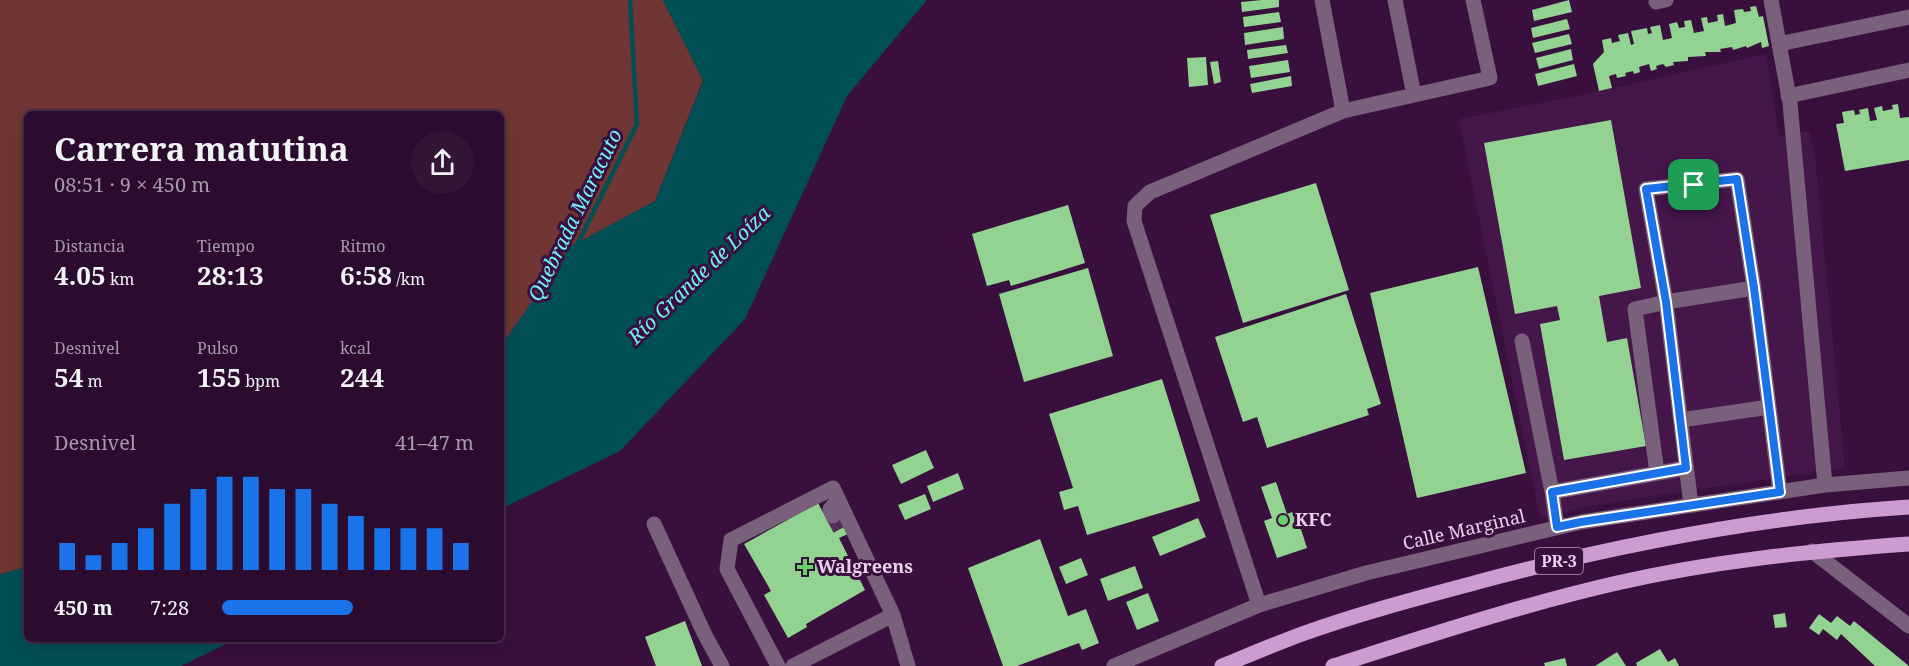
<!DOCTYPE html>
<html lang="es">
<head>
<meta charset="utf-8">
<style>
	:root { --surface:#2b0c2e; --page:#331536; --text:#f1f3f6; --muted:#a69baa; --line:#472c4a; --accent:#1a73e8 }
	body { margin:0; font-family:"Noto Serif",serif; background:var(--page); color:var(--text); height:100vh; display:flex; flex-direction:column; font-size:22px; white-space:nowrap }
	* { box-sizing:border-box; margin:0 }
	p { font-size:20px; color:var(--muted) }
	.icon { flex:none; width:33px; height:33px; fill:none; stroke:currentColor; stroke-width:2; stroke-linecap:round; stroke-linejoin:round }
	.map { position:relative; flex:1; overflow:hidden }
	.drawer { position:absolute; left:24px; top:111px; width:480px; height:531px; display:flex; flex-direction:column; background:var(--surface); border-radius:9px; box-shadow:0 3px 15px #0003,0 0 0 2px var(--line) }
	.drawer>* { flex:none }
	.pin { position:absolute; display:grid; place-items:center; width:51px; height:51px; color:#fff; margin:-26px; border-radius:12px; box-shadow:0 3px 9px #0006 }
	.round { display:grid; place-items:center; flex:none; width:63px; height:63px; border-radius:32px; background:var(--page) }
	.summary { display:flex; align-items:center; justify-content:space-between; height:102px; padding:0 30px }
	h1 { font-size:33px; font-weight:700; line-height:45px }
	.metrics { display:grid; grid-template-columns:repeat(3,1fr); gap:9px; height:102px; padding:6px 30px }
	.metrics div { display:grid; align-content:center }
	.metrics b { font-size:26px; font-weight:700 }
	.metrics small { font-size:16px; font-weight:400 }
	.metrics p { font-size:16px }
	.chart { height:168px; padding:12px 30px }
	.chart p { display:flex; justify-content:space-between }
	.chart svg { width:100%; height:108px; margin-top:6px; stroke:var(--accent); stroke-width:6 }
	ul { padding:0 30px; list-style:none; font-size:20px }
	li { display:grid; grid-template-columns:96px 72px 1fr; align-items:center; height:45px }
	li i { height:15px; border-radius:8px; background:var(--accent) }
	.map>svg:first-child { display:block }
	.built { fill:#45164a }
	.green { fill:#6f3634 }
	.water { fill:#004f55 }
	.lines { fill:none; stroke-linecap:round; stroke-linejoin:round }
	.stream { stroke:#004f55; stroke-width:4.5 }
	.building { fill:#93d391 }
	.minor-tunnel { stroke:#542d57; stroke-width:15; stroke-dasharray:15 8; stroke-linecap:butt }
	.minor { stroke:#79607b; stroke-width:15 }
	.major { stroke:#cd9bd2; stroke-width:15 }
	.route-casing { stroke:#fff; stroke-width:12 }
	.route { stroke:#1a73e8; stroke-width:8 }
	.poi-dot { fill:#65d467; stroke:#39103d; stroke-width:2 }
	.labels { text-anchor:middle; stroke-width:6; stroke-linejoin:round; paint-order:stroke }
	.shield { fill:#39103d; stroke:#b597b8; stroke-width:1.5 }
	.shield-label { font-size:16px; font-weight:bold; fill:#ead1ec }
	.poi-label { font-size:18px; font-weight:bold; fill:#ead1ec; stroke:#39103d; text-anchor:start }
	.street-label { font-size:18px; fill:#ead1ec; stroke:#39103d }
	.water-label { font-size:20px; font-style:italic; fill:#72f0fc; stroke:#39103d }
</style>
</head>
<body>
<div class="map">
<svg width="1909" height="666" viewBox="0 0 1909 666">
	<rect width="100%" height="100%" fill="#39103d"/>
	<!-- built -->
	<path class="built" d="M1766 54 1779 136 1809 131 1815 156 1845 468 1601 504 1540 518 1459 119 1582 95Z"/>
	<!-- green -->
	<path class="green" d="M0 0H663L703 80 655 201 570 247 501 347V114H27V567L0 574Z"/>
	<!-- water -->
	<path class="water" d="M663 0H927L847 96 745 319 620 451 501 509V346L570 247 655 201 703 81Z
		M27 567V639H236L181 666H0V574Z"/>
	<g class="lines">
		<!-- stream -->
		<path class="stream" d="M576 247 637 124 630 0"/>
	</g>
	<!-- building -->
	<path class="building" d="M1262 0H1279V7L1242 12 1241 2Z
		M1569 0 1572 12 1534 21 1532 10Z
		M1756 6 1759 17 1763 16 1769 46 1762 48 1761 42 1747 48 1746 46 1733 50 1732 47 1720 49 1721 52H1705L1706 56 1688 57V61L1673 62 1674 65 1666 67 1663 64 1656 66 1657 69 1651 71 1649 64 1639 67 1640 72 1634 74 1633 71 1625 73 1626 76 1617 78 1616 74 1609 76 1612 88 1599 91 1593 64 1604 52 1602 40 1611 38 1612 43 1620 41 1618 35 1628 33 1631 45 1634 44 1631 31 1647 28 1648 34 1652 33 1650 27 1660 25 1663 40 1672 38 1669 24 1677 22 1679 28 1685 27 1684 21 1691 20 1694 33 1704 31 1701 18 1707 17 1708 23 1718 21 1717 15 1723 14 1725 26 1736 23 1734 10 1743 9 1744 12 1751 11 1750 7Z
		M1279 12 1281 22 1244 27 1243 17Z
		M1567 19 1570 29 1533 38 1531 28Z
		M1283 27 1284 39 1245 45 1244 33Z
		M1569 34 1572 44 1535 53 1532 43Z
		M1286 45 1288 53 1248 59 1247 50Z
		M1571 49 1573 60 1539 69 1536 58Z
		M1206 57 1208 85 1189 87 1187 58Z
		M1288 60 1290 72 1251 78 1249 66Z
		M1218 61 1221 82 1214 84 1210 62Z
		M1574 64 1577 76 1538 86 1535 74Z
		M1291 76 1292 86 1252 93 1250 84Z
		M1898 104 1900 118 1909 117V160L1845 171 1836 124 1844 123 1842 112 1854 110 1855 115 1860 114 1859 110 1868 108 1870 121 1877 120 1874 108 1882 106 1883 111 1893 109 1892 105Z
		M1611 120 1641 288 1599 296 1607 342 1627 338 1646 446 1564 460 1540 324 1560 320 1557 306 1515 314 1484 143Z
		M1316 183 1349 290 1243 323 1210 215Z
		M1068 205 1085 263 1011 286 1009 280 987 286 972 234Z
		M1478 267 1526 473 1417 498 1370 293Z
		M1088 268 1113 356 1024 382 999 294Z
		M1346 294 1381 404 1367 409 1369 415 1267 448 1257 417 1243 422 1215 337Z
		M1162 379 1200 501 1087 535 1078 506 1064 510 1059 492 1073 488 1049 414Z
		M926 450 934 468 901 484 892 465Z
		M958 473 964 489 933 502 927 486Z
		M1276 482 1287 514 1295 511 1307 548 1277 558 1264 521 1272 518 1261 487Z
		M925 494 931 509 905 520 898 505Z
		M818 503 827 520 839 513 850 533 839 538 865 590 806 624 807 627 788 638 764 595 771 591 744 544Z
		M1198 518 1206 537 1160 556 1152 537Z
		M1040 539 1068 616 1086 609 1099 643 1082 650 1079 643 1017 666H1003L968 568Z
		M1081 558 1088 575 1066 584 1059 567Z
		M1135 566 1143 588 1108 601 1100 579Z
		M1148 593 1159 621 1137 630 1126 602Z
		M1785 613 1787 627 1775 628 1773 615Z
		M1819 614 1831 623 1837 616 1850 626 1854 621 1909 666H1875L1841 634 1837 640 1823 629 1819 635 1809 628Z
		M685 621 702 666H656L645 637Z
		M1660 649 1668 662 1675 658 1679 666H1637L1636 663Z
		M1617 652 1626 666H1595Z
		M1565 658 1567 666H1545L1544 663Z"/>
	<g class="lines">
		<!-- minor-tunnel -->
		<path class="minor-tunnel" d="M833 516 844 536"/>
		<!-- minor -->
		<path class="minor" d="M1322 0 1343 111
			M1395 0 1414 95
			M1771 0 1790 103 1825 485
			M1656 2 1666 0
			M1779 44 1909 17
			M1788 96 1909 70
			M1522 341 1552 492
			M1681 420 1769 407
			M1657 473 1635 309 1666 302 1646 189 1737 179 1754 288
			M1691 505 1666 302 1754 288 1780 492
			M833 516 830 509 838 500
			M654 524 704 633 722 666
			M1557 527 1552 492 1686 468
			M1812 551 1909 626
			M1259 605 1134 221 1135 206 1150 192 1343 111 1490 78 1473 0
			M778 666 727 569 731 540 833 488 893 615 908 666
			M793 666 893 615
			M1114 666 1259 605 1366 573 1581 522 1825 485 1909 478"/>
		<!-- major -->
		<path class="major" d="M1222 666C1249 655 1275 644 1302 634 1363 612 1426 596 1489 579 1626 543 1767 516 1909 507
			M1333 666C1427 636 1521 605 1617 583 1713 561 1811 551 1909 544"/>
	</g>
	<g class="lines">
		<!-- route casing -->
		<g class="route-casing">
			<path id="route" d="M1737 179 1754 288 1780 492 1581 522 1557 527 1552 492 1686 468 1666 302 1646 189Z"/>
		</g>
		<!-- route -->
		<use href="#route" class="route"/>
	</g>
	<!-- markers -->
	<g class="poi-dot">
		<circle cx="1283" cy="520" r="6"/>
		<path d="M802 558h6v6h6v6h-6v6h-6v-6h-6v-6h6z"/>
	</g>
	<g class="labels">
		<!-- shield labels -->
		<rect class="shield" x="1535" y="548" width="48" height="26" rx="4.5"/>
		<g class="shield-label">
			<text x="1559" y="567">PR-3</text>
		</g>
		<!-- poi labels -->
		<g class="poi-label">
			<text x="1295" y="526">KFC</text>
			<text x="817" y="573">Walgreens</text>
		</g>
		<!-- street labels -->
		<g class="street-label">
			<text transform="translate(1464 530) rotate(-13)" y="6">Calle Marginal</text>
		</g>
		<!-- water labels -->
		<g class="water-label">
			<text transform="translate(575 215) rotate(-64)" y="7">Quebrada Maracuto</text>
			<text transform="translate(699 275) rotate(-44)" y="7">Río Grande de Loíza</text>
		</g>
	</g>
</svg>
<div class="pin" style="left:1694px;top:185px;background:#1e9e55"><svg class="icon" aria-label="arrive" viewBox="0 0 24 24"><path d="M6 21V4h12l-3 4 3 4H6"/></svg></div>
<section class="drawer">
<div class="summary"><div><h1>Carrera matutina</h1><p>08:51 · 9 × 450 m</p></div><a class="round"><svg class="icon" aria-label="share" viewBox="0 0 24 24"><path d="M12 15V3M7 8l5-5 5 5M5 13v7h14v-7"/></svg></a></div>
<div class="metrics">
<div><p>Distancia</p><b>4.05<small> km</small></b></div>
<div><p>Tiempo</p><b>28:13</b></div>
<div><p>Ritmo</p><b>6:58<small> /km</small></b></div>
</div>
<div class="metrics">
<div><p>Desnivel</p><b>54<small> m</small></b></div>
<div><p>Pulso</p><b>155<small> bpm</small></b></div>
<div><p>kcal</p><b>244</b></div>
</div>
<div class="chart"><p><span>Desnivel</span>41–47 m</p>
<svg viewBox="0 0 160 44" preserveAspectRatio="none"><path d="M5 44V33M15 44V38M25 44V33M35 44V27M45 44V17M55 44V11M65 44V6M75 44V6M85 44V11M95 44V11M105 44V17M115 44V22M125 44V27M135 44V27M145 44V27M155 44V33"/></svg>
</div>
<ul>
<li><b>450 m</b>7:28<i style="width:52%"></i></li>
</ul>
</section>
</div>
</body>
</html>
